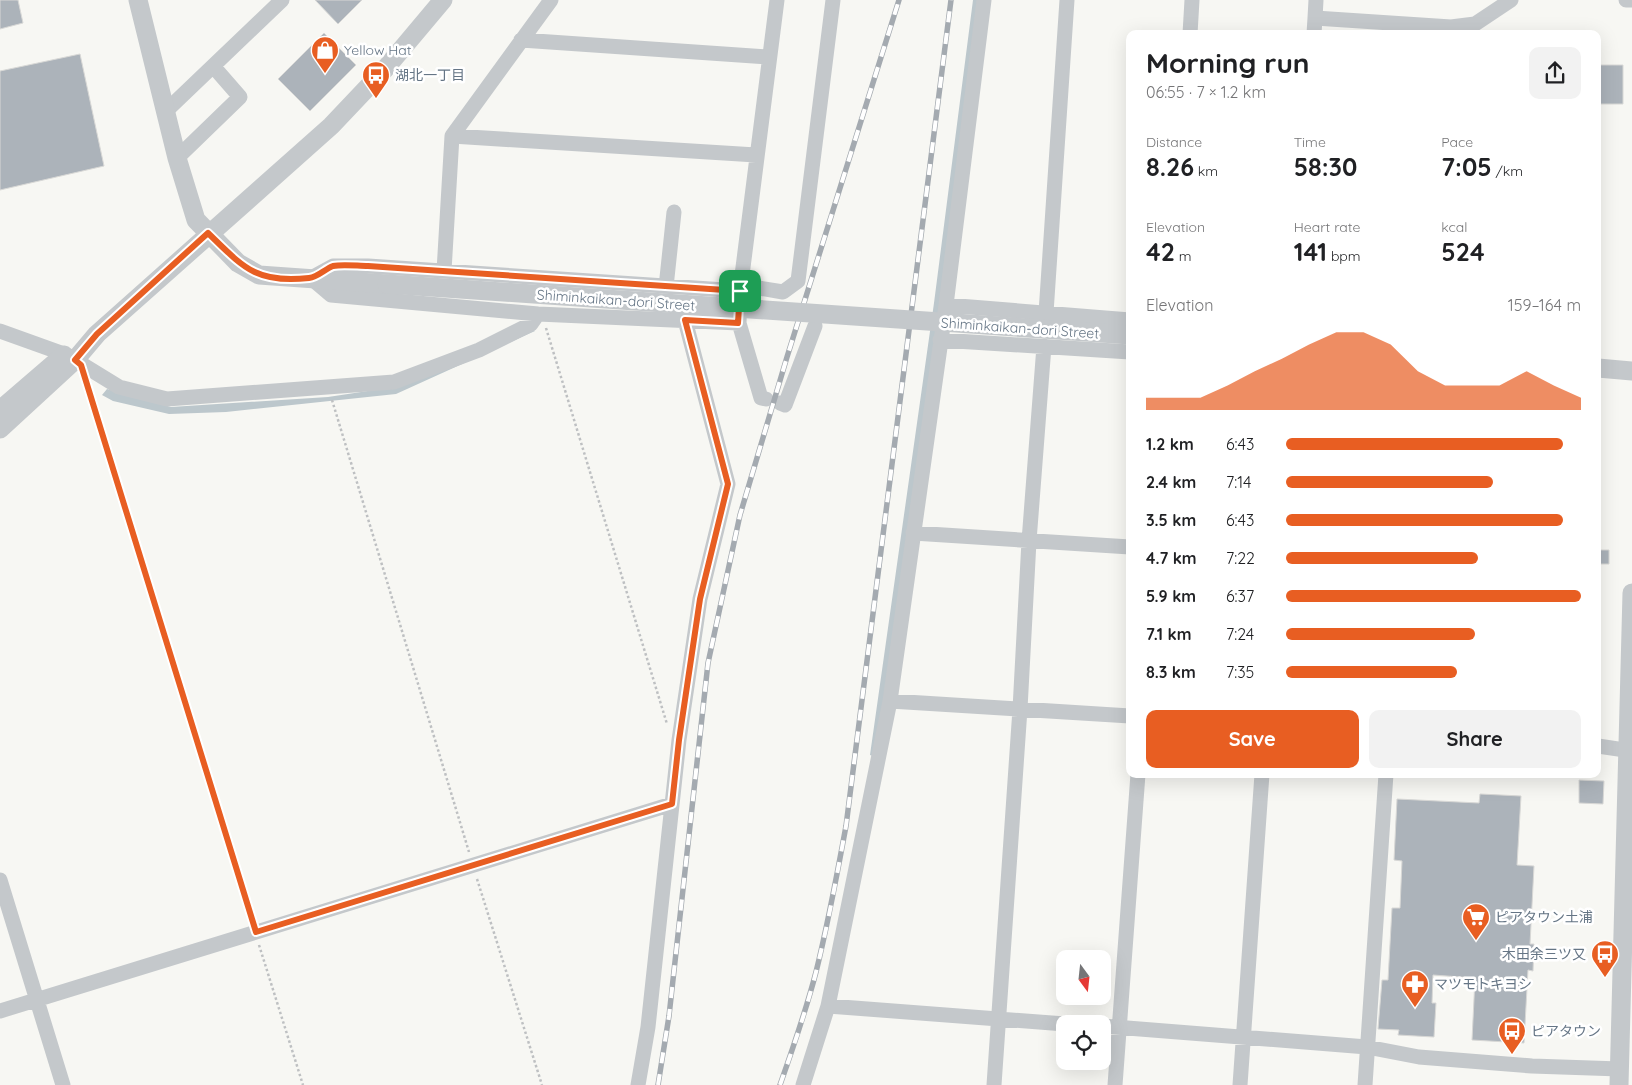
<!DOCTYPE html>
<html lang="en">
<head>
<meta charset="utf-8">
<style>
	:root { --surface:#fff; --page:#f2f2f2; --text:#202124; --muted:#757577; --accent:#e85e22 }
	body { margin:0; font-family:Quicksand,"Noto Sans JP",sans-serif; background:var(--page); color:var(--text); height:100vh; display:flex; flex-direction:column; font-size:19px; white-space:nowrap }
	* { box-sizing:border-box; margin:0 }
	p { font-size:16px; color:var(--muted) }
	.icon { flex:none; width:28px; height:28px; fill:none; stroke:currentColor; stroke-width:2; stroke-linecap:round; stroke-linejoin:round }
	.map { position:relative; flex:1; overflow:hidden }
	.panel { position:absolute; left:1126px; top:30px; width:475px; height:748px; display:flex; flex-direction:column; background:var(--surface); border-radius:10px; box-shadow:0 5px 20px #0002 }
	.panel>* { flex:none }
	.needle { width:32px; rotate:165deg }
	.fabs { position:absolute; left:1056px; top:950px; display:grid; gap:10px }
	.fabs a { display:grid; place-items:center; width:55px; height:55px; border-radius:10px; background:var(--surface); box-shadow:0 5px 20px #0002; font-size:25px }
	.pin { position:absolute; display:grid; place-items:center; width:42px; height:42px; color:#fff; margin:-21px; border-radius:10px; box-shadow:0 2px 8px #0006 }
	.round { display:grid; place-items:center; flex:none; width:52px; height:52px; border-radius:10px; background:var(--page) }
	.head { display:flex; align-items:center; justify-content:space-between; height:85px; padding:0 20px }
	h1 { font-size:28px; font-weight:800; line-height:38px }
	.figures { display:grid; grid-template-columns:repeat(3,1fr); gap:8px; height:85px; padding:5px 20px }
	.figures div { display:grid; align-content:center }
	.figures b { font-size:25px; font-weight:800 }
	.figures small { font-size:14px; font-weight:400 }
	.figures p { font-size:14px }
	.chart { height:140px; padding:10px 20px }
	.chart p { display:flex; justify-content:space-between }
	.chart svg { width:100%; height:90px; margin-top:5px; fill:var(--accent); opacity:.7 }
	.action { display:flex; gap:10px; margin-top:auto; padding:10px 20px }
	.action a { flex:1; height:58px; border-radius:10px; background:var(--accent); color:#fff; font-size:20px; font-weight:800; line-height:58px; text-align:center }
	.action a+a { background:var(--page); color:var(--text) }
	ul { padding:0 20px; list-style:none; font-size:16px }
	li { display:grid; grid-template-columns:80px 60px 1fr; align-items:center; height:38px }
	li i { height:12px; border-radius:6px; background:var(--accent) }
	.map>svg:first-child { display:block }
	.water { fill:#bcc7cc }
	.building { fill:#acb3ba; stroke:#d8d8d6 }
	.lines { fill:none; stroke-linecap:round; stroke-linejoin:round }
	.path { stroke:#bec0c2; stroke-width:2.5; stroke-dasharray:2.5 2.5; stroke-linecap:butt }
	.minor { stroke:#c4c8cb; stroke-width:15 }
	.tertiary { stroke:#c4c8cb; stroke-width:19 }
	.rail-casing { stroke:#a4aab0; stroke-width:5.5 }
	.rail { stroke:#fff; stroke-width:4; stroke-dasharray:11; stroke-linecap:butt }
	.tertiary-bridge { stroke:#c4c8cb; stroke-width:19 }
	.route-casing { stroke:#fff; stroke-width:10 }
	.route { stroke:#e85e22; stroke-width:6 }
	.labels { text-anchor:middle; stroke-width:5; stroke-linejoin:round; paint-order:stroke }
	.poi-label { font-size:14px; fill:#657585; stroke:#fff; text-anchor:start }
	.street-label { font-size:14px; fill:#657585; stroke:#fff }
</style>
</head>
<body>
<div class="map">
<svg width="1632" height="1085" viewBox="0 0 1632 1085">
	<rect width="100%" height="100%" fill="#f7f7f3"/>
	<!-- water -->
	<path class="water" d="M973 0H980L942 305 876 757 870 755 934 303Z
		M528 327 535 331 396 394 226 412 169 414 113 401 102 395 107 389 171 407 328 397 394 387Z"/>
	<!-- building -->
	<path class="building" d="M0 0H18L23 23 0 29Z
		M315 0H362L338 24Z
		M324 33 356 65 310 111 278 79Z
		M80 54 104 166 0 190V71Z
		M1598 65H1623V104H1598Z
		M1598 550H1609V564H1598Z
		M1579 780 1604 781 1603 804 1579 803Z
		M1480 794 1521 796 1517 865 1534 866 1530 944H1534L1533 971 1528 970 1524 1043 1472 1040 1475 978 1433 975 1432 1003H1436L1434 1037 1398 1035 1399 1030 1378 1029 1382 980H1388L1392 908H1400L1402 861 1394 860 1397 799 1479 803Z"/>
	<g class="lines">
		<!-- path -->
		<path class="path" d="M546 328 667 724
			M86 383 252 920
			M332 400 469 852
			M477 879 542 1085
			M259 945 303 1085"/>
		<!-- minor -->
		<path class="minor" d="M1316 0 1315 18 1451 27 1475 24 1511 0
			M1626 0H1632
			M1190 34 1192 0
			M1314 34 1315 18
			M521 40 769 57
			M166 111 282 0
			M452 136 756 155
			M177 158 240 97 213 66
			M333 266H368L740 291 739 323 538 314 331 295 311 278Z
			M444 271 452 136 551 0
			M741 285 783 292 798 281 833 0
			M666 287 674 212
			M740 291 777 0
			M946 305 1130 320
			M1046 313 1067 0
			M739 323 761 398 766 399
			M0 331 64 354
			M940 340 1130 352
			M75 360 119 387 167 399 394 382 479 350 531 324 538 314
			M780 403 785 405 815 326
			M913 533 1130 547
			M890 701 1130 716
			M1598 746 1632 751
			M0 880 63 1085
			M828 1006 1065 1024
			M0 1011 672 804
			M1102 1026 1367 1047 1419 1057 1532 1066 1620 1069
			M638 1085 648 1027 679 740 700 599 728 484 685 320
			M803 1085 828 1006 890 701 946 305 984 0
			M994 1085 1020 709 1029 541 1044 346
			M1115 1085 1138 774
			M1240 1085 1262 774
			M1365 1085 1386 774"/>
		<!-- tertiary -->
		<path class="tertiary" d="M138 0 177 158 196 220 238 263 259 275 387 284
			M1598 368 1632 371
			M0 410 64 355
			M0 429 75 360 97 334 331 126 385 69 443 0
			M1619 1085 1632 593"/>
		<!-- rail casing -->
		<g class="rail-casing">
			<path id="rail" d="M658 1085 669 1016 708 663 740 515 787 357 899 0
				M780 1085C793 1048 806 1011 816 972 828 924 837 875 846 826L951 0"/>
		</g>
		<!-- rail -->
		<use href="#rail" class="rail"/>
		<!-- tertiary-bridge -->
		<path class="tertiary-bridge" d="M387 284 1130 335"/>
	</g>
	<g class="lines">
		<!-- route casing -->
		<g class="route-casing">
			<path id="route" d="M208 233C243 267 256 284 309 278 318 277 325 269 333 266 343 264 358 266 368 266L740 291 738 323 685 320 728 484 700 599 679 740 672 804 256 932 81 365 75 360 97 334Z"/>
		</g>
		<!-- route -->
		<use href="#route" class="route"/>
	</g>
	<!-- icons -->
	<defs>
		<g id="shop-pin" transform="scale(1.4375)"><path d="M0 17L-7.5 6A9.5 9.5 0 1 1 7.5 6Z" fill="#e85e22" stroke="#fff"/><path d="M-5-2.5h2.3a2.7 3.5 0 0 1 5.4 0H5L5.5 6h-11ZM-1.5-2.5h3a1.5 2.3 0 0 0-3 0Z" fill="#fff"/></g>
		<g id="bus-pin" transform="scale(1.4375)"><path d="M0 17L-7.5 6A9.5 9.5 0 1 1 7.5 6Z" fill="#e85e22" stroke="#fff"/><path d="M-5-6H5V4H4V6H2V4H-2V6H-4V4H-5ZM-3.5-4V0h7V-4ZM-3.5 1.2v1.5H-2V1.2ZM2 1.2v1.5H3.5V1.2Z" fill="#fff"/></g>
		<g id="supermarket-pin" transform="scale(1.4375)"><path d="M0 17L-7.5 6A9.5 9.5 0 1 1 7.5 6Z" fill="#e85e22" stroke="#fff"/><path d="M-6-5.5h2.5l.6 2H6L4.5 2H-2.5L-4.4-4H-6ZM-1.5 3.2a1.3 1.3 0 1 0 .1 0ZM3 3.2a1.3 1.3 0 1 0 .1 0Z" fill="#fff"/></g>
		<g id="pharmacy-pin" transform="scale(1.4375)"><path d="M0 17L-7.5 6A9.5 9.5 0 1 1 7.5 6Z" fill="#e85e22" stroke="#fff"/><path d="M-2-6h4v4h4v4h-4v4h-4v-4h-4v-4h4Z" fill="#fff"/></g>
	</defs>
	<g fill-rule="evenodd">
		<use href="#shop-pin" x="325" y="50"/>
		<use href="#bus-pin" x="376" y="75"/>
		<use href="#supermarket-pin" x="1476" y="917"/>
		<use href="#bus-pin" x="1605" y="954"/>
		<use href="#pharmacy-pin" x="1415" y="984"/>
		<use href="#bus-pin" x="1512" y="1031"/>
	</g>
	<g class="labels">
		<!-- poi labels -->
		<g class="poi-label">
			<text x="344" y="55">Yellow Hat</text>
			<text x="395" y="80">湖北一丁目</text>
			<text x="1495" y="922">ピアタウン土浦</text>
			<text x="1586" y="959" text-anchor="end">木田余三ツ又</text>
			<text x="1434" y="989">マツモトキヨシ</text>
			<text x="1531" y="1036">ピアタウン</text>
		</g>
		<!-- street labels -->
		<g class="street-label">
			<text transform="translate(616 300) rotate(4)" y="5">Shiminkaikan-dori Street</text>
			<text transform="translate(1020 328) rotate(4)" y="5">Shiminkaikan-dori Street</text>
		</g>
	</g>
</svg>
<div class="fabs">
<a><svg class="needle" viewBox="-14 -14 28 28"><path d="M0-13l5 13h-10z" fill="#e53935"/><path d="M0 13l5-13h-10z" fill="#757577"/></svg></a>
<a><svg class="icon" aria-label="locate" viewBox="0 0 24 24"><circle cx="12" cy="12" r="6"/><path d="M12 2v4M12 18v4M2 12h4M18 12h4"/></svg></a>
</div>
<div class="pin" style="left:740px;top:291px;background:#1e9e55"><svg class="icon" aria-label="arrive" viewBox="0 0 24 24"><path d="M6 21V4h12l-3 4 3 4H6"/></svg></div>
<section class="panel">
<div class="head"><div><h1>Morning run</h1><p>06:55 · 7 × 1.2 km</p></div><a class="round"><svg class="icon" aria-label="share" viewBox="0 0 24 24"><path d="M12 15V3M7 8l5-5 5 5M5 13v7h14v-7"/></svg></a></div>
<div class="figures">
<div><p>Distance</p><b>8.26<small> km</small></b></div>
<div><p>Time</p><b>58:30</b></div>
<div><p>Pace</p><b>7:05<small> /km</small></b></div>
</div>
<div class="figures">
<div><p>Elevation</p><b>42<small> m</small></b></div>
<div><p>Heart rate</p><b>141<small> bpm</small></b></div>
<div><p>kcal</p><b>524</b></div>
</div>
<div class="chart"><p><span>Elevation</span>159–164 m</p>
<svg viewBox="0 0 160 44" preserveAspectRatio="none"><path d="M0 44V38L10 38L20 38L30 32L40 25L50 19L60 12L70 6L80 6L90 12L100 25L110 32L120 32L130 32L140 25L150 32L160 38V44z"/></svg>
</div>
<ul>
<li><b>1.2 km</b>6:43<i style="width:94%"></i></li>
<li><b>2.4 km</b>7:14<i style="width:70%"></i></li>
<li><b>3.5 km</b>6:43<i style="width:94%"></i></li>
<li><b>4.7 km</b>7:22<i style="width:65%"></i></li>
<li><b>5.9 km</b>6:37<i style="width:100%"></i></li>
<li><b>7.1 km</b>7:24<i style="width:64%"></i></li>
<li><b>8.3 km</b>7:35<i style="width:58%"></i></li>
</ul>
<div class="action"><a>Save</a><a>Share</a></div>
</section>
</div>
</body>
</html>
